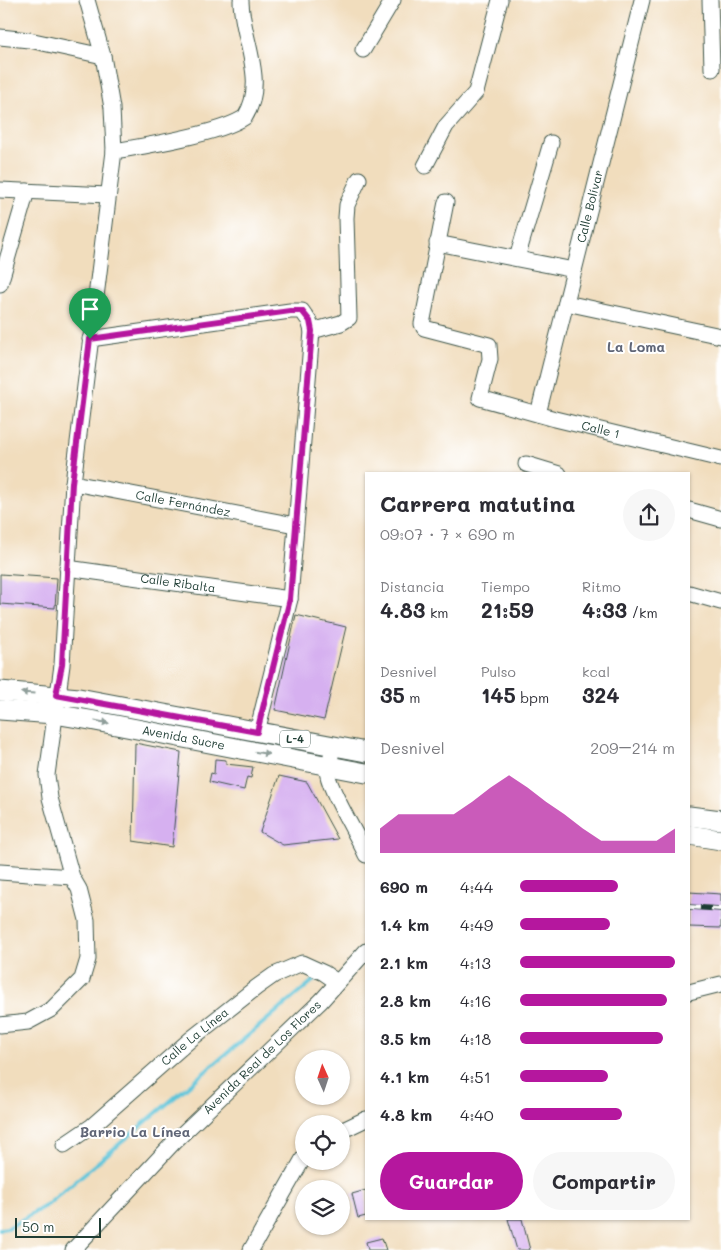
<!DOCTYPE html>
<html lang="es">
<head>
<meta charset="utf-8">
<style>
	:root { --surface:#fff; --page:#f7f7f7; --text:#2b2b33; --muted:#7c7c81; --accent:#b5179e }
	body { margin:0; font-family:Mali,sans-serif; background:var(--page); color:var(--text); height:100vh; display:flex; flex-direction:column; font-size:19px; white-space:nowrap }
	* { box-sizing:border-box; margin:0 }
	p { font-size:16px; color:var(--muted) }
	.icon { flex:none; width:28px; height:28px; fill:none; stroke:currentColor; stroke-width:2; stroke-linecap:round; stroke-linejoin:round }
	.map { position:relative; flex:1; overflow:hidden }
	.details { position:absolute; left:365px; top:472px; width:325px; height:748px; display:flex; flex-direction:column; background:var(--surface); border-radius:0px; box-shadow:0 1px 4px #0004 }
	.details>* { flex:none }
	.needle { width:32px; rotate:357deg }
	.controls { position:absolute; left:295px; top:1050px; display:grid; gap:10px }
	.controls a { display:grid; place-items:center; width:55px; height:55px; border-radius:50%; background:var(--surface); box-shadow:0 1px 4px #0004; font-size:25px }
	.scale { position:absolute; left:15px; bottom:12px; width:86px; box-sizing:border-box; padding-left:5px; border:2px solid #1f3d34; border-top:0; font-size:14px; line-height:18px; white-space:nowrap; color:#1f3d34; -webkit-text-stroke:4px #fff; paint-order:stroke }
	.pin { position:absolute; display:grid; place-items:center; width:42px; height:42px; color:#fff; margin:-51px -21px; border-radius:50% 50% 50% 0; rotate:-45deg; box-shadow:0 0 5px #0007 }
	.pin .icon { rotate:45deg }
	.round { display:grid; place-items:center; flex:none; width:52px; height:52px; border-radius:26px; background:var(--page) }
	.summary { display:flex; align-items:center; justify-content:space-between; height:85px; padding:0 15px }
	h1 { font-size:22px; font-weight:800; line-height:38px }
	.metrics { display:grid; grid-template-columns:repeat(3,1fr); gap:8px; height:85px; padding:5px 15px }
	.metrics div { display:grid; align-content:center }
	.metrics b { font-size:21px; font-weight:800 }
	.metrics small { font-size:14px; font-weight:400 }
	.metrics p { font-size:14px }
	.chart { height:140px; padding:10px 15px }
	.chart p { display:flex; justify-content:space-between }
	.chart svg { width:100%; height:90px; margin-top:5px; fill:var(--accent); opacity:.7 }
	.cta { display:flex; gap:10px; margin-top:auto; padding:10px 15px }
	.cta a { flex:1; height:58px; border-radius:30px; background:var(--accent); color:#fff; font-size:20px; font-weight:800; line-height:58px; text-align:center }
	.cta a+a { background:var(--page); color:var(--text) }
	ul { padding:0 15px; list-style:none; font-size:16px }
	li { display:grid; grid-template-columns:80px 60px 1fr; align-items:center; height:38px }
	li i { height:12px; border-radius:6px; background:var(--accent) }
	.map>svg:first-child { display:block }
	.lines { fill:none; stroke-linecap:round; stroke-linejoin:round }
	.stream { stroke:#5dc4d9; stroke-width:4 }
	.building { fill:#d6b0f0 }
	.minor-casing { stroke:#3e5549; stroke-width:17 }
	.major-casing { stroke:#3e5549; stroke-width:21 }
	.minor { stroke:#fff; stroke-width:15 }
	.major { stroke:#fff; stroke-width:19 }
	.rail-casing { stroke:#1f3d34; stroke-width:5.5 }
	.rail { stroke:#fff; stroke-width:4; stroke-dasharray:11; stroke-linecap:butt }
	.oneway { fill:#8f9e9a }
	.route-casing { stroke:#fff; stroke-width:10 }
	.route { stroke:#b5179e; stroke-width:6 }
	.labels { text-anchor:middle; stroke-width:4; stroke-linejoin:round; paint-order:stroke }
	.shield { fill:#fff; stroke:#627771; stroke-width:1 }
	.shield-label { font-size:11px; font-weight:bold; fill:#1f3d34 }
	.street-label { font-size:12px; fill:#1f3d34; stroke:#fff }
	.neighbourhood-label { font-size:14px; font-weight:bold; fill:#5f6576; stroke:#fff }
</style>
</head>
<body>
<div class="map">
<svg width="721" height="1250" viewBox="0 0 721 1250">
	<rect width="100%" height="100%" fill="#fff"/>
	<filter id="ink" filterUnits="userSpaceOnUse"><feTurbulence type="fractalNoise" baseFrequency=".02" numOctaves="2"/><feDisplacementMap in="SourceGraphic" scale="10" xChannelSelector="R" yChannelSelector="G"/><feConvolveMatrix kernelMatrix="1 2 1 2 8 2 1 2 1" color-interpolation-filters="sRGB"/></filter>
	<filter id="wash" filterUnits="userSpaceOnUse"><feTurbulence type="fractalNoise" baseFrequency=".0096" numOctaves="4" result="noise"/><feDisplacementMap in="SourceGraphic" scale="20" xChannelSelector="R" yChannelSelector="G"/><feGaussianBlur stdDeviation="1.12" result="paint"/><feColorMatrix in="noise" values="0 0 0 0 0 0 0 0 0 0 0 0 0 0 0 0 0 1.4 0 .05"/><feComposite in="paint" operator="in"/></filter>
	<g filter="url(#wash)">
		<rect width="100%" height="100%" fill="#f1ddbd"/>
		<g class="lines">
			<!-- stream -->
			<path class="stream" d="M0 1229 8 1228 47 1205 320 975"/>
		</g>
		<g id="blocks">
			<!-- building -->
			<path class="building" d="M0 574 57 578 55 608 0 604Z
				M296 615 346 627 324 720 275 710Z
				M135 743 181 752 172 847 133 841Z
				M215 759 226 760V764L253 767 251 778 247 777 244 790 209 782 211 773 214 774Z
				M279 776 307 782 338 839 283 845 260 832Z
				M689 892 721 894V928L689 927Z
				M366 1190V1216L358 1218 352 1194Z
				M508 1219H522L530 1250H517Z
				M382 1238 386 1250H368L366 1242Z"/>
		</g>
	</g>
	<g filter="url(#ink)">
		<use href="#blocks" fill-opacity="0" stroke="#3e5549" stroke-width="1"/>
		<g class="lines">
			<!-- minor casing -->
			<g class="minor-casing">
				<g id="minor">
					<path d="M710 0 712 69"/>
					<path d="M0 37 29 40 103 56"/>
					<path d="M363 50 393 0"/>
					<path d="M114 151C145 146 220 134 245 117 268 81 241 37 241 0"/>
					<path d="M425 166 446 126 476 92 500 0"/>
					<path d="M0 190 108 195"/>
					<path id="s1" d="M446 202 422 324 424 328 489 345 490 359 480 398 555 419 721 459"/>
					<path d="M437 243 574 270"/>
					<path d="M517 258 551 143"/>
					<path d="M0 284 27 191"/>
					<path d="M566 303 721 336"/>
					<path d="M312 331 341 323 349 318 346 218 347 205 359 179"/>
					<path d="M90 339 290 311H302L309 321 312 331 290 599 257 732"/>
					<path id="s2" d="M538 414 642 0"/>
					<path d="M526 464 559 474"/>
					<path id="s3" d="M73 483 295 525"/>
					<path d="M689 510 721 519"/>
					<path id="s4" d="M67 568 290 599"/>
					<path d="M689 593 721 602"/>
					<path d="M331 756C330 760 328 764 327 767 324 783 359 837 366 855"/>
					<path d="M0 872 72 877"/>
					<path d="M689 992 721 984"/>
					<path d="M0 1025 28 1022 52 1009 82 979 88 959 87 920 79 889 72 877 50 798 47 775 62 665 73 483 114 151 112 108 103 56 87 0"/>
					<path d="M341 1131 366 1119"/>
					<path id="s5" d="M64 1145 92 1126 191 1039 257 987 274 975 302 963 324 973 337 982"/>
					<path id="s6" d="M73 1250 175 1141 321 1001 366 951"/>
					<path d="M251 1250 304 1157"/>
				</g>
			</g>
			<!-- major casing -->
			<g class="major-casing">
				<g id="major">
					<path d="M0 691 79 698 366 752"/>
					<path id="s7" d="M0 710 54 714 90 720 366 773"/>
					<path d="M689 816 721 820"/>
					<path d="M689 835 721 840"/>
				</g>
			</g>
			<!-- minor -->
			<use href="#minor" class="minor"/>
			<!-- major -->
			<use href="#major" class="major"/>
			<!-- rail casing -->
			<g class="rail-casing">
				<path id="rail" d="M689 907 721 909"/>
			</g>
			<!-- rail -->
			<use href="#rail" class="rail"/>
		</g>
		<!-- one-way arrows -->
		<defs><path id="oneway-solid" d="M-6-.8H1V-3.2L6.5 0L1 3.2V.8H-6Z" transform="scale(1.25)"/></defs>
		<g class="oneway">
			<use href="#oneway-solid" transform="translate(28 693) rotate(-176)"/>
			<use href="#oneway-solid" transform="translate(102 722) rotate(11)"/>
			<use href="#oneway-solid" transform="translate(262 753) rotate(9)"/>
		</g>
	</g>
	<g class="lines" filter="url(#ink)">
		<!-- route casing -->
		<g class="route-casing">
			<path id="route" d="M290 311H302L310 321 312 331 290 599 257 732 56 695 62 665 72 483 90 339Z"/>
		</g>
		<!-- route -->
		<use href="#route" class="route"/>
	</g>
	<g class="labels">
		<!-- shield labels -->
		<rect class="shield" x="280" y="730.5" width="30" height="17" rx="4"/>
		<g class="shield-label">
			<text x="295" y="743">L-4</text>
		</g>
		<!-- street labels -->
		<g class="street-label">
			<text dy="4" stroke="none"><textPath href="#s2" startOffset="214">Calle Bolívar</textPath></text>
			<text dy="4" stroke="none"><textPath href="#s1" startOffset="375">Calle 1</textPath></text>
			<text dy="4" stroke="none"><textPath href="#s3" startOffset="112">Calle Fernández</textPath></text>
			<text dy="4" stroke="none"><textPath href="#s4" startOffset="112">Calle Ribalta</textPath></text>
			<text dy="4" stroke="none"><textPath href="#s7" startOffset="186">Avenida Sucre</textPath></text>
			<text dy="4" stroke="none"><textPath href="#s5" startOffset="170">Calle La Línea</textPath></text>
			<text dy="4" stroke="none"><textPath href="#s6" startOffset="270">Avenida Real de Los Flores</textPath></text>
		</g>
		<!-- neighbourhood labels -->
		<g class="neighbourhood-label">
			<text x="636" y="352">La Loma</text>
			<text x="135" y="1137">Barrio La Línea</text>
		</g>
	</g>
</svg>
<div class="controls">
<a><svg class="needle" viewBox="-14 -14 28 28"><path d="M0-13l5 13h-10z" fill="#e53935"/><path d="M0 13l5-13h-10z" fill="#7c7c81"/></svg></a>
<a><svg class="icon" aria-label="locate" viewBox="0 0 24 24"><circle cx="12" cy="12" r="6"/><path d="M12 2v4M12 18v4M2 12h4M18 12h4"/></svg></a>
<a><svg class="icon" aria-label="layers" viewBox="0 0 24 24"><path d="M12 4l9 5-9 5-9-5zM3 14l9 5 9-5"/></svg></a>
</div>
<div class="scale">50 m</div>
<div class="pin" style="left:90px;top:339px;background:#1e9e55"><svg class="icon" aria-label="arrive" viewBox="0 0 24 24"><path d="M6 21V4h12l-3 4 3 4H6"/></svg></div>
<section class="details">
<div class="summary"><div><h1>Carrera matutina</h1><p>09:07 · 7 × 690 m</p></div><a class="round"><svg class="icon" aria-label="share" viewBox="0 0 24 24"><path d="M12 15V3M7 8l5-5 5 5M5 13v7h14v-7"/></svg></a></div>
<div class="metrics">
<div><p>Distancia</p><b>4.83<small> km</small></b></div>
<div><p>Tiempo</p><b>21:59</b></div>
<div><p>Ritmo</p><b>4:33<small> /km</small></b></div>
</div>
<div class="metrics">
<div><p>Desnivel</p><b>35<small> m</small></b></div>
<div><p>Pulso</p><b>145<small> bpm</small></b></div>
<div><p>kcal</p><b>324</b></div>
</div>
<div class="chart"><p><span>Desnivel</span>209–214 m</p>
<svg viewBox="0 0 160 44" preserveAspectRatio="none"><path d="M0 44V32L10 25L20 25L30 25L40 25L50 19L60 12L70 6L80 12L90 19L100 25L110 32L120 38L130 38L140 38L150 38L160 32V44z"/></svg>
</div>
<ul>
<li><b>690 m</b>4:44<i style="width:63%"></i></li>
<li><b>1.4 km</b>4:49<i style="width:58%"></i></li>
<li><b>2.1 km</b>4:13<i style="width:100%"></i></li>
<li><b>2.8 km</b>4:16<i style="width:95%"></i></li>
<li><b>3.5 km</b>4:18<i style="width:92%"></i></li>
<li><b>4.1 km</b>4:51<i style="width:57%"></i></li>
<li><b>4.8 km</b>4:40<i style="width:66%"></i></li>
</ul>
<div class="cta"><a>Guardar</a><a>Compartir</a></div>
</section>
</div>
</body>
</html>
